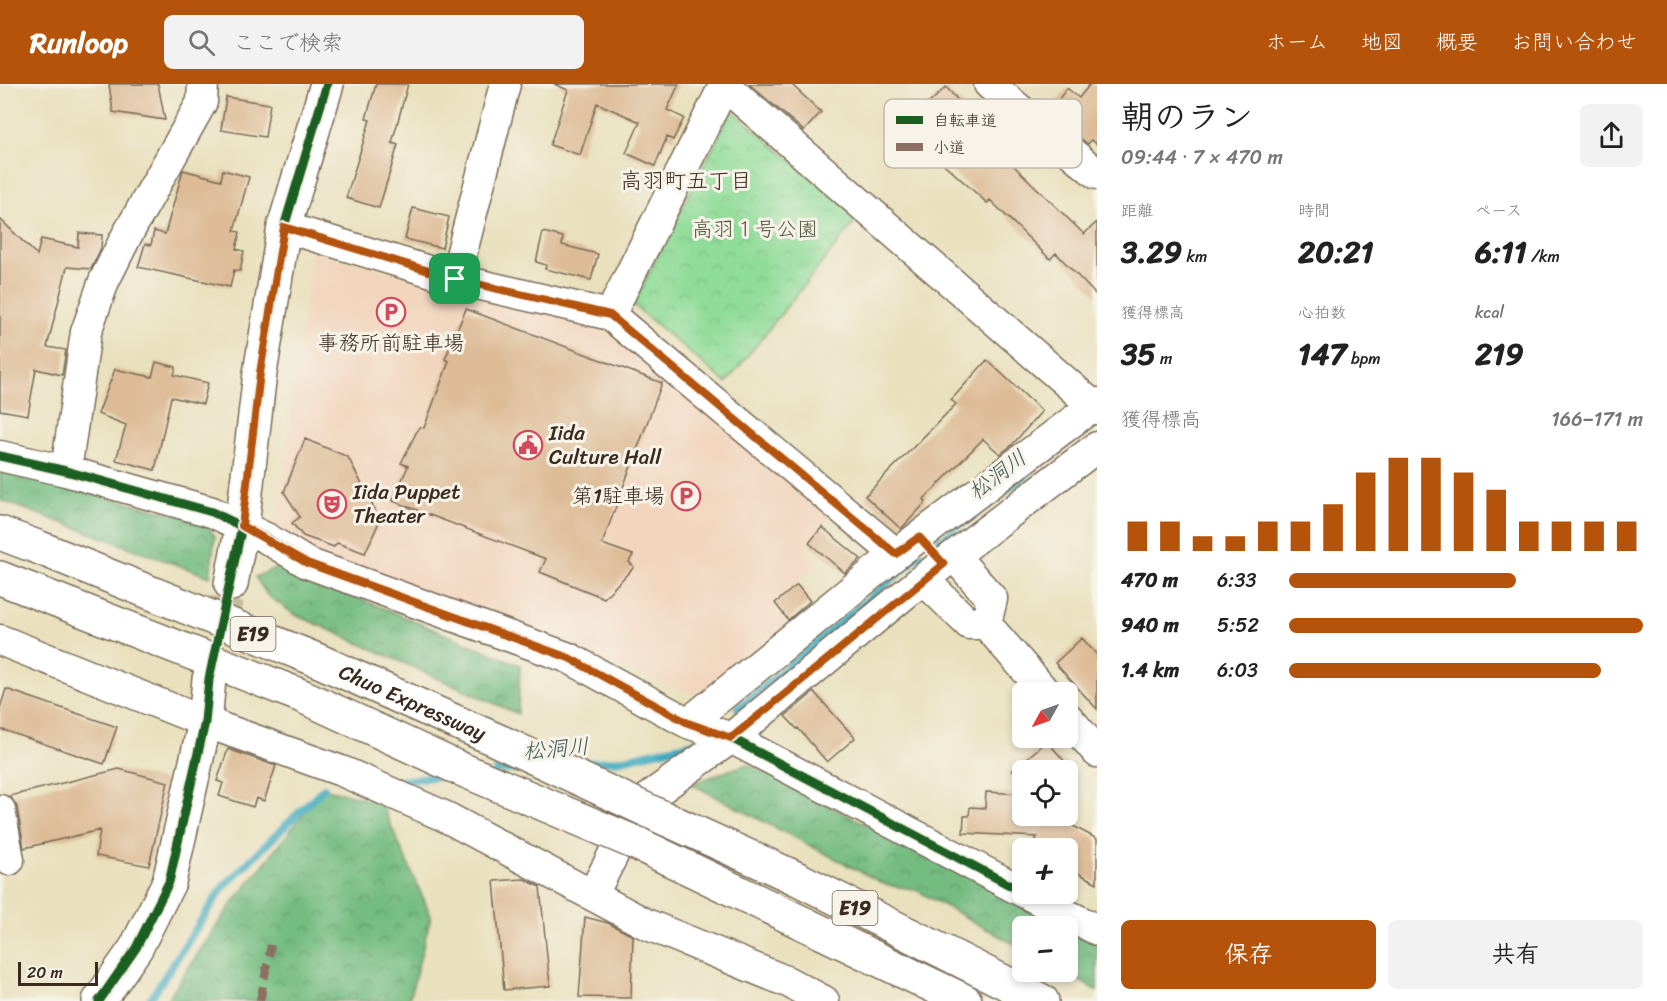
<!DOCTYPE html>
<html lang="ja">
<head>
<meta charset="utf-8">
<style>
	:root { --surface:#fff; --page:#f2f2f2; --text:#222; --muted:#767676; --accent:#b45309 }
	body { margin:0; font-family:Sriracha,"Klee One",sans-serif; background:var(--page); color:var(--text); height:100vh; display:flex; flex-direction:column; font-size:22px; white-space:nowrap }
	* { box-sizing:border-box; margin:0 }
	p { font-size:20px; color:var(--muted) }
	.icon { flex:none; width:33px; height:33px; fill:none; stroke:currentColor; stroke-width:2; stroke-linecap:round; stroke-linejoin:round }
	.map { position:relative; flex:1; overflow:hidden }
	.drawer { display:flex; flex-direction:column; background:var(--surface); width:570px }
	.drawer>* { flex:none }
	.needle { width:39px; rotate:230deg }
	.controls { position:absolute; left:1012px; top:598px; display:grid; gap:12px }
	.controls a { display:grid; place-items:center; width:66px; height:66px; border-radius:9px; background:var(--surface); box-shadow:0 3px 9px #0003; font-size:30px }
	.scale { position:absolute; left:18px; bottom:15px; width:80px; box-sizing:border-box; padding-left:6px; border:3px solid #3b2a1e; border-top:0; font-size:16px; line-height:21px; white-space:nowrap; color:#3b2a1e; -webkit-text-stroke:4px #f7f3e8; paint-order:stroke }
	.pin { position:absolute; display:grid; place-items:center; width:51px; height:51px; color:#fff; margin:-26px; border-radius:12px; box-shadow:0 3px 9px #0006 }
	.round { display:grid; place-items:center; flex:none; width:63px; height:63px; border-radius:9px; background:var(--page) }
	.head { display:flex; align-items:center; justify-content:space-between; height:102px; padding:0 24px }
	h1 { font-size:33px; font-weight:800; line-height:45px }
	.figures { display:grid; grid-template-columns:repeat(3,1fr); gap:9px; height:102px; padding:6px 24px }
	.figures div { display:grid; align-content:center }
	.figures b { font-size:30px; font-weight:800 }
	.figures small { font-size:16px; font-weight:400 }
	.figures p { font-size:16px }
	.chart { height:168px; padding:12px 24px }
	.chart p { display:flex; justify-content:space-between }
	.chart svg { width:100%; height:108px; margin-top:6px; stroke:var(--accent); stroke-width:6 }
	.primary-button { display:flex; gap:12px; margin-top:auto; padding:12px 24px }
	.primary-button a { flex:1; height:69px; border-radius:9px; background:var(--accent); color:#fff; font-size:24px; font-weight:800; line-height:69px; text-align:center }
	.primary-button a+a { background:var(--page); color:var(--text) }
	ul { padding:0 24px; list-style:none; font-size:20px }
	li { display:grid; grid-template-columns:96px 72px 1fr; align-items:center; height:45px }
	li i { height:15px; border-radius:8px; background:var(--accent) }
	header { display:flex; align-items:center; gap:36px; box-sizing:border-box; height:84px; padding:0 30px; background:var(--accent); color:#fff }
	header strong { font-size:28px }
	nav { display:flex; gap:33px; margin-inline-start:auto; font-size:21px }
	.search { width:420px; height:54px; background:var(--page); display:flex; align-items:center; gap:15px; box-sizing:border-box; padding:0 21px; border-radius:9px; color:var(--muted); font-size:22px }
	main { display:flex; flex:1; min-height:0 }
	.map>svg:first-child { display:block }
	.built { fill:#f2d5bd }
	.forest { fill:url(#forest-crowns); stroke:#587350; stroke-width:1.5 }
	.park { fill:url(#park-crowns); stroke:#66835c; stroke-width:1.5 }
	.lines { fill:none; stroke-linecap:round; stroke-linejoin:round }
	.stream { stroke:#40aac0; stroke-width:8 }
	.building { fill:#ddbb96 }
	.secondary-tunnel { stroke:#c6bc9d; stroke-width:33; stroke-dasharray:33 16; stroke-linecap:butt }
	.street-casing { stroke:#786a56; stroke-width:33 }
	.secondary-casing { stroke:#786a56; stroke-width:36 }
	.highway-casing { stroke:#786a56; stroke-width:36 }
	.street { stroke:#fff; stroke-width:30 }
	.secondary { stroke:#fff; stroke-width:33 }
	.highway { stroke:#fff; stroke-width:33 }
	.highway-bridge-casing { stroke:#786a56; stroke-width:36; stroke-linecap:butt }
	.highway-bridge { stroke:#fff; stroke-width:33 }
	.quiet { stroke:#8d6e63; stroke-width:8; stroke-dasharray:15 8; stroke-linecap:butt }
	.cycleway-casing { stroke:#f7f3e8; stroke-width:13 }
	.cycleway { stroke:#1b5e20; stroke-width:9 }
	.route-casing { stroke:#fff; stroke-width:12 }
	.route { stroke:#b45309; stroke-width:8 }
	.labels { text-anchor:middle; stroke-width:6; stroke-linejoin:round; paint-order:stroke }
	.shield { fill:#f7f3e8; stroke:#73665b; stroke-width:1.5 }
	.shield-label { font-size:20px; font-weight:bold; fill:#3b2a1e }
	.park-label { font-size:21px; fill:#50563d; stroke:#f7f3e8 }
	.poi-label { font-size:21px; fill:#3b2a1e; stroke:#f7f3e8; text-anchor:start }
	.street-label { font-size:21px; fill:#3b2a1e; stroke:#f7f3e8 }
	.neighbourhood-label { font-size:22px; fill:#3b2a1e; stroke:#f7f3e8 }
	.water-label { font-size:22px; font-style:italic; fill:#3d5757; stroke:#f7f3e8 }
	.key { fill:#f7f3e8; stroke:#bfb7ab; stroke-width:1.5 }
	.key-label { font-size:16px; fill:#3b2a1e }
</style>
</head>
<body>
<header>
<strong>Runloop</strong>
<div class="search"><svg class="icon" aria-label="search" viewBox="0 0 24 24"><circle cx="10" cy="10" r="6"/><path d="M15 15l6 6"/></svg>ここで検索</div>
<nav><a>ホーム</a><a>地図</a><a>概要</a><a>お問い合わせ</a></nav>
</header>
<main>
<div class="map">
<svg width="1097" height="917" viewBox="0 0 1097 917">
	<defs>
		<pattern id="forest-crowns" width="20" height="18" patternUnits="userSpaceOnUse" patternTransform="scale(1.5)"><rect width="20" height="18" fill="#74bc81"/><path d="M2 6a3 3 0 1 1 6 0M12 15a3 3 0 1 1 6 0" fill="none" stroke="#609969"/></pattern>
		<pattern id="park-crowns" width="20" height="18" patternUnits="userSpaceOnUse" patternTransform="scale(1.5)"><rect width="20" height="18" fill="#90dc99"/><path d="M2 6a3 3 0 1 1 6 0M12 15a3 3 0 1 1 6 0" fill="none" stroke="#7dbd83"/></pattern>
	</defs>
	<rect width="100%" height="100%" fill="#f7f3e8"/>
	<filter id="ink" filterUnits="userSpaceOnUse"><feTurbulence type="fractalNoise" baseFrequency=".0167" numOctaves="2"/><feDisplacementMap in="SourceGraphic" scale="12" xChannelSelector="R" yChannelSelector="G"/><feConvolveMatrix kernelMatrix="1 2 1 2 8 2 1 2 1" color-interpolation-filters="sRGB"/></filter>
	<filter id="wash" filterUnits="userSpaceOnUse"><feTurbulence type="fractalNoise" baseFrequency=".008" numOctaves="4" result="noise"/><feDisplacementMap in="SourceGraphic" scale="24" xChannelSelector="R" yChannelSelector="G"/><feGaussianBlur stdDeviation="1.35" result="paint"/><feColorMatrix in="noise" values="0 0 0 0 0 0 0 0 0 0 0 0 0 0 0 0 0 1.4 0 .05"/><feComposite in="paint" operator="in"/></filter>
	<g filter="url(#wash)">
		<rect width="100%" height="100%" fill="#e9e0bd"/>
		<!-- built -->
		<path class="built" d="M312 167 605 245 831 431 803 464 818 480 771 519 791 545 708 616 593 572 331 483 276 447Z"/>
		<!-- forest -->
		<path class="forest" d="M0 388 201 436 215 452 210 493 0 416Z
			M281 482 520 581 518 630 294 530 268 512 255 493Z
			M747 680 1063 840 1097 859V907L1064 888H1068V843H1023V865L914 805 886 801 691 700Z
			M324 704 381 719 431 832 409 917H166L228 825Z"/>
		<!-- park -->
		<path class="park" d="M732 26 858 134 726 299 633 221Z"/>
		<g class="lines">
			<!-- stream -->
			<path class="stream" d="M936 459 1029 389
				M738 624 921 471
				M577 680 621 676 699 658 705 651
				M496 687 531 684
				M400 697 447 691
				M149 917 223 803 324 704"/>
		</g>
		<g id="blocks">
			<!-- building -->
			<path class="building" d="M109 0H158L165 36 113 28Z
				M376 0H408L392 59 398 61 379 124 346 114 370 36 366 35Z
				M554 0H679L667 26 684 34 673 56 667 53 655 82 626 69 640 38 597 19 580 71 550 61 568 6Z
				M749 0H791L821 28 804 47Z
				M1090 0H1097V60L1091 56 1088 60 1071 46 1074 42 1052 24 1067 4 1079 14Z
				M946 3 965 24 960 28 1015 78 1013 81 1084 150 1097 138V212L1056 169 1050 175 990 116 987 119 935 72 950 55 922 26Z
				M226 13 270 20 265 53 221 46Z
				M183 86 221 96 223 86 249 93 234 147 240 148 236 165 244 167 240 187 234 186 230 203 138 183 145 160 151 161 154 147 165 150Z
				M413 124 449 133 442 164 405 155Z
				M0 135 37 171 41 155 78 163 79 149 102 151 101 164 91 185 67 183 47 263 66 266 62 291 36 285 28 331 0 326Z
				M543 148 563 153 562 161 598 170 591 196 545 185 546 181 536 178Z
				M466 225 662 299 602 460 633 471 629 478 634 483 604 514 540 488 546 475 393 417 408 382 401 379 419 343 424 344 449 277 445 275Z
				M987 276 1042 327 1012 361 1000 370 983 355 924 415 926 418 901 445 865 412 956 320 951 316Z
				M156 278 176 283 174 291 208 299 203 320 171 313 155 386 116 376 126 341 98 330 115 285 152 293Z
				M305 355 348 373 380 436 365 469 337 459 334 463 303 452 292 439 300 433 284 408Z
				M822 443 861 475 845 489 809 459Z
				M797 501 810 517 788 536 775 519Z
				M1082 554 1097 571V625L1055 579Z
				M6 605 117 643 104 680 0 645V624Z
				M814 608 855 654 827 678 798 644 797 645 785 632Z
				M1047 657 1073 687H1012Z
				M228 665 276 682 264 717 256 714 253 723 219 712 223 699 217 697Z
				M119 685 168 698 149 782 96 772 100 746 24 764 17 723 10 712Z
				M986 708 1023 710V732H1055L1097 755V799L1068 784V765H1031L1037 753 963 749 964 732H969L970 723 985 724Z
				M524 795 540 803 550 902 504 906 494 797Z
				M585 833 608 839 633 852 631 914 579 913Z"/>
		</g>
	</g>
	<g filter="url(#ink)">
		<use href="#blocks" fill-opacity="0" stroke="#786a56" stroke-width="1.5"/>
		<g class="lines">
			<!-- secondary-tunnel -->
			<path class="secondary-tunnel" d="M209 595 231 500"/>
			<!-- street casing -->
			<g class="street-casing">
				<path id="street" d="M989 0 1097 90
					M724 1 1097 325
					M284 143 455 195 610 231 896 470
					M455 195 505 0
					M610 231 725 0
					M0 372 66 387 212 428 266 454 307 479 569 574 688 639 731 654 1023 808
					M66 387 86 248 104 197 126 153 202 18 203 0
					M954 472 992 515 986 540
					M923 495 969 540H986L1046 609
					M0 556 205 638 344 688 446 733 646 840 788 898 824 917
					M1068 634 1097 668
					M688 639 896 470 1097 319
					M0 726 9 776
					M593 810 613 771 626 737 652 711 731 654 923 495 1097 363
					M1027 810 1097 846"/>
			</g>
			<!-- secondary casing -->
			<g class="secondary-casing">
				<path id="secondary" d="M231 500 242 442 260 289 284 143 327 0
					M99 917 136 864 169 798 205 638 209 595"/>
			</g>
			<!-- highway casing -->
			<g class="highway-casing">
				<g id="highway">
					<path id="s1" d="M0 449 40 464 317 576 503 659"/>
					<path d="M0 494 302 612 456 683"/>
					<path d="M666 735 798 795 1042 917"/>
					<path d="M638 760 965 917"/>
				</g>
			</g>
			<!-- street -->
			<use href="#street" class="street"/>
			<!-- secondary -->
			<use href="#secondary" class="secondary"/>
			<!-- highway -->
			<use href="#highway" class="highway"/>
			<!-- highway-bridge casing -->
			<g class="highway-bridge-casing">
				<path id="highway-bridge" d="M503 659 666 735
					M456 683 638 760"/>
			</g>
			<!-- highway-bridge -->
			<use href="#highway-bridge" class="highway-bridge"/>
			<!-- quiet -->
			<path class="quiet" d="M260 917 271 861"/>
			<!-- cycleway casing -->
			<g class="cycleway-casing">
				<path id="cycleway" d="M0 372 66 387 212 428 266 454 307 479 569 574 688 639 731 654 1023 808
					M99 917 136 864 169 798 205 638 209 595 242 442 260 289 284 143 327 0"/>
			</g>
			<!-- cycleway -->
			<use href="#cycleway" class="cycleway"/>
		</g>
	</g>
	<g class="lines" filter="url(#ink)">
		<!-- route casing -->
		<g class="route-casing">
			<path id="route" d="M284 143 455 195 610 231 896 470 919 453 944 480 731 654 688 639 569 574 307 479 242 442 260 289Z"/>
		</g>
		<!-- route -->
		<use href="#route" class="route"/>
	</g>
	<!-- icons -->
	<defs>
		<g id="parking-ring" transform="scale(1.5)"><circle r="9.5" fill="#f7f3e8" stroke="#d1495b" stroke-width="1.5"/><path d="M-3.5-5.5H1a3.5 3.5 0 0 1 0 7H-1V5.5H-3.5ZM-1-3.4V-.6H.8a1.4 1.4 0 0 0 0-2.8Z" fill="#d1495b"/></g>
		<g id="civic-ring" transform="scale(1.5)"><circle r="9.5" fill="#f7f3e8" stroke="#d1495b" stroke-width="1.5"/><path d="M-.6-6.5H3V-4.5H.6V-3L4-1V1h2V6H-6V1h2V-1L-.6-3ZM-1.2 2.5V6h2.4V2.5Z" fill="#d1495b"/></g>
		<g id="theatre-ring" transform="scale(1.5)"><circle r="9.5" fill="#f7f3e8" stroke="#d1495b" stroke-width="1.5"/><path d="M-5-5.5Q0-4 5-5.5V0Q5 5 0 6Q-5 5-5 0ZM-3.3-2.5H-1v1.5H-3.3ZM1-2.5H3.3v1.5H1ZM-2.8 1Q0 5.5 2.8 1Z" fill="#d1495b"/></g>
	</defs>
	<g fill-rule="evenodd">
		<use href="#parking-ring" x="391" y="228"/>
		<use href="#civic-ring" x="528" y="361"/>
		<use href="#parking-ring" x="686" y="412"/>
		<use href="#theatre-ring" x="332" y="420"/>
	</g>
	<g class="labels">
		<!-- shield labels -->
		<g class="shield">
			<rect x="230.5" y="533" width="45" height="34" rx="4.5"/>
			<rect x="832.5" y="807" width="45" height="34" rx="4.5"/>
		</g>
		<g class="shield-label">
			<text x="253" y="557">E19</text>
			<text x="855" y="831">E19</text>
		</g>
		<!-- park labels -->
		<g class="park-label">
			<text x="755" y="152">高羽１号公園</text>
		</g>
		<!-- poi labels -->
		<g class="poi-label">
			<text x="391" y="266" text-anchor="middle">事務所前駐車場</text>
			<text x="549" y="356">Iida<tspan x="549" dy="24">Culture Hall</tspan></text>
			<text x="353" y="415">Iida Puppet<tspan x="353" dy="24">Theater</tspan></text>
			<text x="665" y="419" text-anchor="end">第1駐車場</text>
		</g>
		<!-- street labels -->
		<g class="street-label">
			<text dy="7" stroke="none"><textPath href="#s1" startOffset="446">Chuo Expressway</textPath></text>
		</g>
		<!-- neighbourhood labels -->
		<g class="neighbourhood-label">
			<text x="686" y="104">高羽町五丁目</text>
		</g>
		<!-- water labels -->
		<g class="water-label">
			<text transform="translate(997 390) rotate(-37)" y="8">松洞川</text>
			<text transform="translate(556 664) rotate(-5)" y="8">松洞川</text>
		</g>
	</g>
	<!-- legend -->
	<rect x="884" y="15" width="198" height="69" rx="9" class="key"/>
	<rect x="896" y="32" width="27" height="8" fill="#1b5e20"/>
	<rect x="896" y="59" width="27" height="8" fill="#8d6e63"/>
	<g class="key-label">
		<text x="933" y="42">自転車道</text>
		<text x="933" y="69">小道</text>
	</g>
</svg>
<div class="controls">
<a><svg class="needle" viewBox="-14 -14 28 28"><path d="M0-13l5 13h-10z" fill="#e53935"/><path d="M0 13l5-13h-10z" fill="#767676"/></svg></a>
<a><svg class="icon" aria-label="locate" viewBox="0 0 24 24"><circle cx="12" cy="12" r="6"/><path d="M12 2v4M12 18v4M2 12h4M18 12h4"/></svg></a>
<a>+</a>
<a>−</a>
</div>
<div class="scale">20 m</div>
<div class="pin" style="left:455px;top:195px;background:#1e9e55"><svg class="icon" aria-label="arrive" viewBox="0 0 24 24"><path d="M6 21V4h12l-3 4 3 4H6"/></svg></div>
</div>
<section class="drawer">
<div class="head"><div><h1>朝のラン</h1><p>09:44 · 7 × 470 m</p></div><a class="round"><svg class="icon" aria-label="share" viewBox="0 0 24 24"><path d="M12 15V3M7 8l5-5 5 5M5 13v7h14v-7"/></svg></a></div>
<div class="figures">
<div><p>距離</p><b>3.29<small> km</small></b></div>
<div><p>時間</p><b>20:21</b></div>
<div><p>ペース</p><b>6:11<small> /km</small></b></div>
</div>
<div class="figures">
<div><p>獲得標高</p><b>35<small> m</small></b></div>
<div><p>心拍数</p><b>147<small> bpm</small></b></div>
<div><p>kcal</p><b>219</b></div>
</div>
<div class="chart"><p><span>獲得標高</span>166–171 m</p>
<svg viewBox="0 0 160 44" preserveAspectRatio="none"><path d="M5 44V32M15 44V32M25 44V38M35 44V38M45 44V32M55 44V32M65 44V25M75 44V12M85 44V6M95 44V6M105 44V12M115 44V19M125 44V32M135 44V32M145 44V32M155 44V32"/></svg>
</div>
<ul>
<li><b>470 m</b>6:33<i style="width:64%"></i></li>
<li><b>940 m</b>5:52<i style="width:100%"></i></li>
<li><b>1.4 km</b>6:03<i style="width:88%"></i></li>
</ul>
<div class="primary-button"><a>保存</a><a>共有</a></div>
</section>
</main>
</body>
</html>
